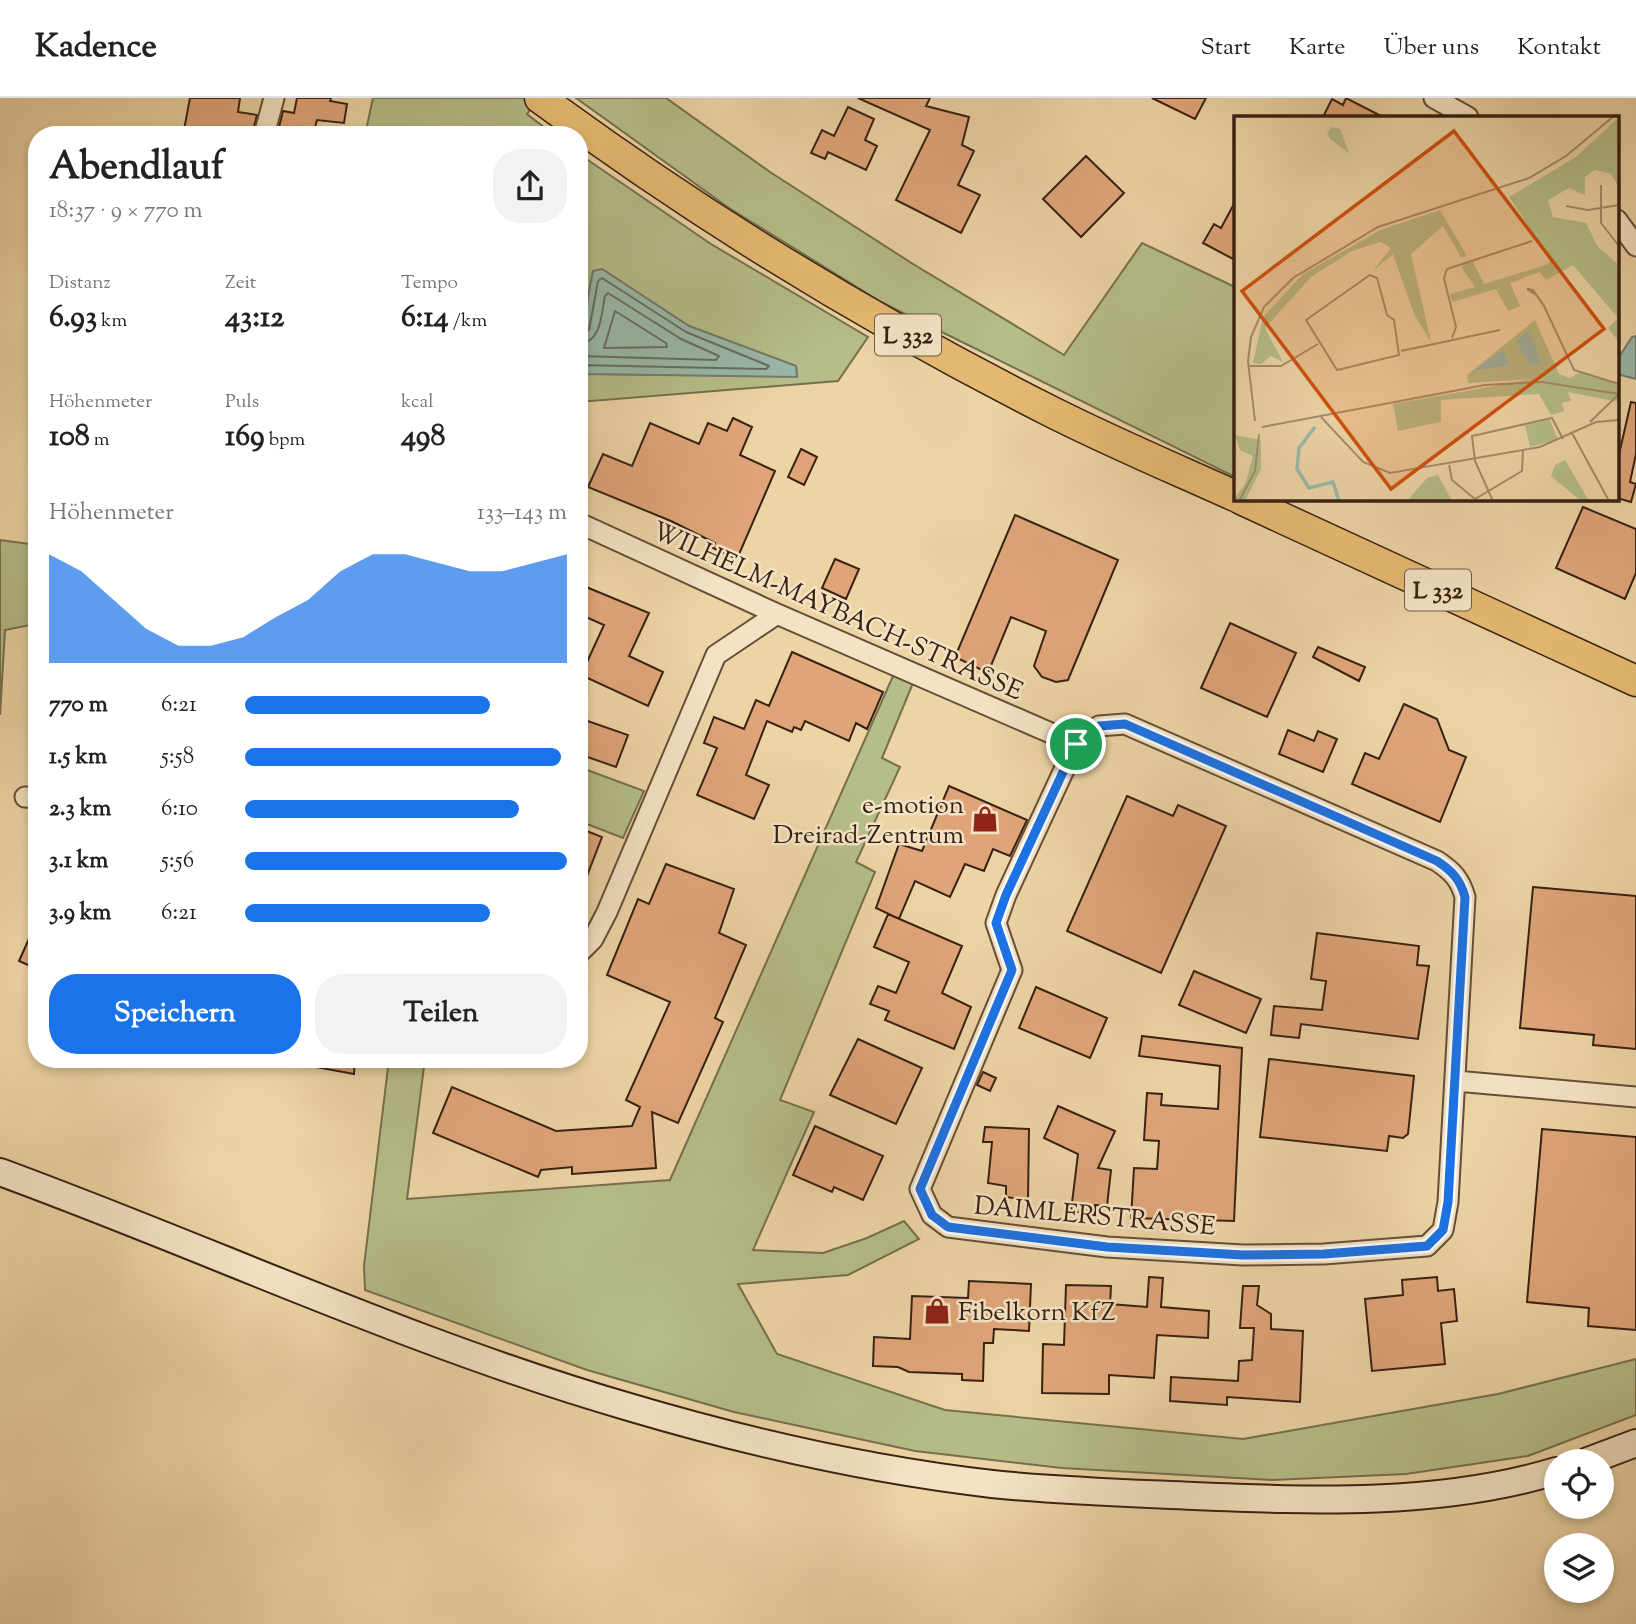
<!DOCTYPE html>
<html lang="de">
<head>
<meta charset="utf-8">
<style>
	:root { --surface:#fff; --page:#f2f2f2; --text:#222; --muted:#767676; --line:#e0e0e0; --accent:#1a73e8 }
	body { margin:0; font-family:"Sorts Mill Goudy",serif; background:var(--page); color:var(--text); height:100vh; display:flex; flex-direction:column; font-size:26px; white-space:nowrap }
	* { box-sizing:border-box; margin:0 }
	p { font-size:23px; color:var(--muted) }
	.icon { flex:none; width:38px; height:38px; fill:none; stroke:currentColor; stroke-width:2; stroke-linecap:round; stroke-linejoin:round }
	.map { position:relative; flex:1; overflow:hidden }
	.sheet { position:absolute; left:28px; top:28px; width:560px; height:942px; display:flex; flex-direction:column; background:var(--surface); border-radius:28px; box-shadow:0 4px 10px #0003 }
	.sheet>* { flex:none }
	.controls { position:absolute; left:1544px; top:1351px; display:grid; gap:14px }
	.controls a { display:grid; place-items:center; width:70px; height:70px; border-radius:50%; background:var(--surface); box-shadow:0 4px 10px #0003; font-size:35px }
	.pin { position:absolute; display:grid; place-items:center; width:60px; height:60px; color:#fff; margin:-30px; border:4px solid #fff; border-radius:50%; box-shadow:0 2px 7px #0007 }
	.round { display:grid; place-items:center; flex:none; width:74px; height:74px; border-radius:28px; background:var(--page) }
	.overview { display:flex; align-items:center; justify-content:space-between; height:119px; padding:0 21px }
	h1 { font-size:38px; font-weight:700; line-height:52px }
	.figures { display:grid; grid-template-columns:repeat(3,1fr); gap:10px; height:119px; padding:7px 21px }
	.figures div { display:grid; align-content:center }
	.figures b { font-size:30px; font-weight:700 }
	.figures small { font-size:19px; font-weight:400 }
	.figures p { font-size:19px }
	.chart { height:196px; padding:14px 21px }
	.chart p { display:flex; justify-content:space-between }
	.chart svg { width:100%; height:126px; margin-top:7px; fill:var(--accent); opacity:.7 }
	.primary-button { display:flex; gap:14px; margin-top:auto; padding:14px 21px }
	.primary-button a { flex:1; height:80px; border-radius:28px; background:var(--accent); color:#fff; font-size:28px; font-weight:700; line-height:80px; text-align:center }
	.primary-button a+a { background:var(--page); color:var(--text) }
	ul { padding:0 21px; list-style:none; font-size:23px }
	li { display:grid; grid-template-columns:112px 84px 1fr; align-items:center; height:52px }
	li i { height:18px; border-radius:9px; background:var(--accent) }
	header { display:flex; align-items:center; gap:42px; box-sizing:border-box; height:98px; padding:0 35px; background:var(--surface); border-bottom:2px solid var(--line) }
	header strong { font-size:33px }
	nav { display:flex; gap:38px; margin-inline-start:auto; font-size:24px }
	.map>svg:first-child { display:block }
	.green { fill:#b5bd89; stroke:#766f4e; stroke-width:2 }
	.water { fill:#99b8aa; stroke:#727c6e; stroke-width:2 }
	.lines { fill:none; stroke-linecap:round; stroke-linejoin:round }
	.shore { stroke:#686c5e; stroke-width:2 }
	.building { fill:#dfa579; stroke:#382113; stroke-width:2 }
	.street-casing { stroke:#654e38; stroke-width:23 }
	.secondary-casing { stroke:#382113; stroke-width:30 }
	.primary-casing { stroke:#382113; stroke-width:33 }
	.street { stroke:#f3e3c4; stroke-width:19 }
	.secondary { stroke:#f3e3c4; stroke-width:26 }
	.primary { stroke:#e6ba72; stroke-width:30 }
	.route-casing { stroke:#fff; stroke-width:14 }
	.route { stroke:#1a73e8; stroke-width:9 }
	.labels { text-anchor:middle; stroke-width:5; stroke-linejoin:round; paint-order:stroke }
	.shield { fill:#f3e3c4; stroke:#705b48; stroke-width:2 }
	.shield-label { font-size:24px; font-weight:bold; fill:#382113 }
	.street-label { font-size:26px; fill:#382113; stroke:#f3e3c4 }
	.poi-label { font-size:26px; fill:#382113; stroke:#f3e3c4; text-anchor:end }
	.inset-river { fill:none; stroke:#99b8aa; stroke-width:3.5 }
	.inset-road { fill:none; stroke:#a58c6b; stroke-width:2 }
	.view { fill:#ce510d; fill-opacity:0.15; stroke:#ce510d; stroke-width:3.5 }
	.inset-edge { fill:none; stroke:#382113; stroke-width:3.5 }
</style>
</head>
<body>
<header>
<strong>Kadence</strong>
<nav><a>Start</a><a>Karte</a><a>Über uns</a><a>Kontakt</a></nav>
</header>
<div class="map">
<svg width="1636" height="1526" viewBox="0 0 1636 1526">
	<rect width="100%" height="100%" fill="#edd4a5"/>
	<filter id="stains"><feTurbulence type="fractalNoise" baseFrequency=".00286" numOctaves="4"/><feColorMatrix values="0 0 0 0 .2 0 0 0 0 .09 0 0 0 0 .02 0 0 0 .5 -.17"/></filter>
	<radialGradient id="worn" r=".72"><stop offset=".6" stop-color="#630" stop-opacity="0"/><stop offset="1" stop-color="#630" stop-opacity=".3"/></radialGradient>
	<!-- green -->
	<path class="green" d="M373 0H539L527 16 554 37H365Z
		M576 0H666L770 74 913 166 1064 257 1142 145 1235 189V379L881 204 729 110Z
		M579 56 711 146 868 239 838 283 579 304V272L588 276 797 278 796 268 689 228 602 171 593 173 579 247Z
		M0 442 37 447V529L30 527 5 532 0 617Z
		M893 578 913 585 882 660 900 669 856 764 875 774 780 1002 814 1014 753 1152 823 1155 867 1140 904 1123 919 1141 848 1177 738 1186 777 1256 945 1312 1243 1341 1498 1296 1636 1261V1317L1528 1358 1406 1376 1273 1382 1062 1370 915 1353 734 1314 587 1272 365 1192 364 1168 389 961H425L407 1101 670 1082Z
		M579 669 644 693 623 740 579 723Z"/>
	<!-- water -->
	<path class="water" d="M602 171 689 228 796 268 797 279 588 276 579 272V247L593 173Z
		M1636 238V281L1617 276V262L1632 239Z"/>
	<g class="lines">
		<!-- shore -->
		<path class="shore" d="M615 213 666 245 667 249 604 250Z
			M579 237 589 232 598 183 602 180 686 234 769 268 766 271 579 267
			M579 246C602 244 601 216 605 198L608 195 681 241 719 258 716 262 579 258"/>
	</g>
	<!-- building -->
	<path class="building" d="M190 0H240L238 14 257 17 252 37H183Z
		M297 0H331L330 3 347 6 344 25 317 22 313 37H277L283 13 294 15Z
		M858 0H930L926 8 969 19 962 47 974 53 958 87 980 97 961 135 896 102 930 32Z
		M1152 0H1206L1195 21Z
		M1346 0 1383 19H1323L1332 1 1343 7Z
		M848 9 874 21 865 42 877 48 866 72 828 54 825 61 811 55 822 32 834 38Z
		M1086 58 1124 95 1081 139 1043 101Z
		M1235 104V162L1203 145 1214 126 1221 130Z
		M1631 304 1636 305V356L1630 384 1636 386 1631 404 1617 400V365Z
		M733 320 752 329 740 357 775 373 737 461 713 450 715 445 671 423 588 389 603 356 632 368 650 325 699 346 708 325 727 333Z
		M801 351 817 359 804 387 788 379Z
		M1583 409 1636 431V475L1625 501 1556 470Z
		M1015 417 1118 462 1068 582 1056 584 1042 579 1034 568 1046 533 1011 519 988 575 955 559Z
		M835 461 859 471 846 501 822 490Z
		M579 486 649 515 629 558 663 574 648 608 581 577 604 527 579 516Z
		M1230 525 1296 555 1267 619 1201 590Z
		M1318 549 1365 569 1359 583 1313 559Z
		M792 554 883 594 867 631 856 625 849 643 805 623 801 632 794 629 792 634 767 623 746 677 769 687 754 721 697 697 717 650 704 645 714 619 744 631 756 602 769 608Z
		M1404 606 1437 621 1449 652 1466 659 1440 724 1352 686 1365 655 1379 661Z
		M579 620 628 637 616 669 579 656Z
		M1288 632 1314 643 1318 633 1337 641 1323 674 1279 656Z
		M949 688 1027 722 1010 758 993 751 984 773 965 766 950 799 915 783 899 821 876 810 899 746 922 753Z
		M1127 698 1173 718 1178 707 1226 728 1161 875 1067 833Z
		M579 730 602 739 580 796H579Z
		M666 766 734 791 719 835 746 847 715 920 723 924 678 1025 652 1014 656 1070 572 1076V1069L541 1072 538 1079 433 1035 452 989 556 1033 632 1028 640 1009 626 1002 670 904 607 877 638 801 649 806Z
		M1533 789 1636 798V951L1593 947 1594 937 1520 930Z
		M888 816 962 848 942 895 971 909 954 951 885 922 889 913 870 906 878 888 896 895 909 864 874 849Z
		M37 823V871L19 863Z
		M1317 835 1419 848 1417 867 1429 868 1418 941 1301 926 1299 940 1271 937 1274 908 1322 912 1326 883 1311 881Z
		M1194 873 1261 901 1246 935 1179 907Z
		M1036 889 1107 920 1090 960 1019 930Z
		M1142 938 1242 950 1234 1123 1131 1120 1134 1070 1157 1071 1159 1043 1144 1042 1147 995 1162 996 1161 1007 1218 1011 1220 968 1139 958Z
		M858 941 922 970 896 1026 830 997Z
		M305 961H355L354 976 305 967Z
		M1269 961 1414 978 1408 1036 1403 1040 1389 1038 1387 1053 1260 1039Z
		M983 974 996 980 990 993 977 987Z
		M1058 1008 1115 1033 1098 1070 1111 1072 1107 1108 1095 1107V1117L1071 1113 1078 1056 1044 1040Z
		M815 1028 883 1058 863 1102 834 1089 832 1094 793 1077Z
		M985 1029 1029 1031 1028 1102 1006 1099V1088L988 1085 992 1044H983Z
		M1542 1031 1636 1039V1232L1588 1228 1589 1210 1527 1204Z
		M1149 1179 1163 1180 1161 1209 1209 1213 1208 1240 1157 1237 1154 1280 1109 1277V1296L1042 1295 1043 1246 1064 1247 1066 1187 1111 1188 1110 1206 1147 1209Z
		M1437 1179 1438 1193 1454 1191 1457 1223 1441 1225 1445 1266 1372 1273 1365 1201 1403 1197 1402 1182Z
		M969 1183 1031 1186 1029 1233 994 1231 993 1245H984L983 1283 962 1282V1276L909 1274 898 1269 873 1268 874 1239 910 1241 912 1198 968 1200Z
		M1243 1188H1259L1257 1207 1271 1216V1231L1303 1233 1300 1304 1227 1299V1307L1170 1303 1171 1279 1238 1283 1239 1263 1252 1262 1254 1230H1240Z"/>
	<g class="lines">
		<!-- street casing -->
		<g class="street-casing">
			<path id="street" d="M1434 0 1468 19
				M264 37 274 0
				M1617 122 1636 148
				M579 425 777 516 1076 646
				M1125 626 1437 763C1452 773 1460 781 1465 799L1448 1104 1443 1132 1427 1148 1324 1156 1243 1157 1107 1149 948 1129 932 1117 920 1091 1012 872 996 825 1006 797 1076 646 1099 628Z
				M25 699 37 700
				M579 855 593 841 607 814 716 557 777 516
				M1456 983 1636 999"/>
		</g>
		<!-- secondary casing -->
		<g class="secondary-casing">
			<path id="secondary" d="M0 1074C210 1151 414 1247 629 1309 747 1344 870 1372 992 1386 1060 1393 1127 1395 1194 1398 1314 1403 1440 1408 1556 1373
				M1588 1363 1636 1345"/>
		</g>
		<!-- primary casing -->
		<g class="primary-casing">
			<path id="primary" d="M540 0C700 118 870 222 1048 312 1109 343 1173 370 1235 398
				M1241 401 1636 583"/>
		</g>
		<!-- street -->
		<use href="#street" class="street"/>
		<!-- secondary -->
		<use href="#secondary" class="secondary"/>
		<!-- primary -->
		<use href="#primary" class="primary"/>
	</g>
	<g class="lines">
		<!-- route casing -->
		<g class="route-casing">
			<path id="route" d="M1125 626 1437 763C1452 773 1460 781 1465 799L1448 1104 1443 1132 1427 1148 1324 1156 1243 1157 1107 1149 948 1129 932 1117 920 1091 1012 872 996 825 1006 797 1076 646 1099 628Z"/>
		</g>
		<!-- route -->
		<use href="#route" class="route"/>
	</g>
	<!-- icons -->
	<defs>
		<g id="shop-bare" transform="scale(2.1)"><path d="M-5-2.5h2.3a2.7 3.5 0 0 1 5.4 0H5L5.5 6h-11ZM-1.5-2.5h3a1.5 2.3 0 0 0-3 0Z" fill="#8f2418" stroke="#f3e3c4" stroke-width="2.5" paint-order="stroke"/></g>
	</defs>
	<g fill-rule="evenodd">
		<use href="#shop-bare" x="985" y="721"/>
		<use href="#shop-bare" x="937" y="1213"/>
	</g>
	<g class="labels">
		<!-- shield labels -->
		<g class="shield">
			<rect x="875" y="216.5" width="66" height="41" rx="5"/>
			<rect x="1405" y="471.5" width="66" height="41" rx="5"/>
		</g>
		<g class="shield-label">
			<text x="908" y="245">L 332</text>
			<text x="1438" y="500">L 332</text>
		</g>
		<!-- street labels -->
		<g class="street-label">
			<text transform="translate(838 512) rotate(24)" y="9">WILHELM-MAYBACH-STRASSE</text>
			<text transform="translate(1095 1117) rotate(5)" y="9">DAIMLERSTRASSE</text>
		</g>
		<!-- poi labels -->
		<g class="poi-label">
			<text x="964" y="715">e-motion<tspan x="964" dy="30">Dreirad-Zentrum</tspan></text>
			<text x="958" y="1222" text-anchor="start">Fibelkorn KfZ</text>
		</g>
	</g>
	<!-- overview -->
	<g transform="translate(1234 18)">
		<rect width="385" height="385" fill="#edd4a5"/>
		<path d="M385 1V72L377 58 361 54 351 61V79L335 72 314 84 319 101 352 107 364 131 385 149V226L374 212 384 202 339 149 312 164 306 156 276 167 286 190 274 195 262 173 218 186 216 178 241 171 228 152 230 146 238 144 250 168 314 148 317 144 275 81 342 41ZM98 11 106 13 115 37 97 24 93 17ZM206 94 233 140 227 141 209 110 177 138 197 226 180 198 159 138 139 155 157 132 146 126 118 135 77 161 31 212 49 246 37 240 27 248 19 247 29 201 69 158 146 114ZM301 204 325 258 336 262 346 256 385 267V286L334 276 337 285 328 287 330 295 317 299 305 278 207 284V306L164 315 159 288 299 263 234 267 233 259ZM268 234 275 250 239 255 266 235ZM316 304 324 324 296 331 291 309ZM1 319 27 324V353L11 385 0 383 11 368 19 340 6 334ZM331 344 355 385H347L317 360 321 349ZM204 359 218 385H173L193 362Z" fill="#b5bd89" fill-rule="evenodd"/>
		<path d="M294 215 303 233 307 249H296L282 225ZM269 234 275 250 239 255 266 235Z" fill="#99b8aa"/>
		<path class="inset-river" d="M81 311 65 332 63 353 75 372 99 366 105 385"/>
		<path class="inset-road" d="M367 73V69V107L385 130M332 90 354 94 385 89M136 159 143 162 153 199 160 204 165 239 103 254 72 204ZM302 179 293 173 299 174 310 190 340 254 385 268M218 222 222 211 210 162 213 153 298 125M167 235 266 214M14 250H47L84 228M87 301 129 346 156 357 306 331 362 306 385 304M21 305 14 245 17 221 30 191 59 162 144 111 295 62 332 40 380 0M356 306 384 279M28 311 251 269 308 266 385 278M338 317 375 385M215 349 218 364 241 383 288 355 289 334M258 383 241 345 238 320 318 302 329 323M5 385 21 355 25 318"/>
		<path class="view" d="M220 15 370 213 157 373 8 175Z"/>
		<rect width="385" height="385" class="inset-edge"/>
	</g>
	<rect width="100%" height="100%" filter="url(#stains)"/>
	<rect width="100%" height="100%" fill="url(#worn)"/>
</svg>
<div class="controls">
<a><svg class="icon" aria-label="locate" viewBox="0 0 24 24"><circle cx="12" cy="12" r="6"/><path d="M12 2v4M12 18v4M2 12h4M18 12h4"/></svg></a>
<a><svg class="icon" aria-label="layers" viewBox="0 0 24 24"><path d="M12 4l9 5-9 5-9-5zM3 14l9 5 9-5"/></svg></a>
</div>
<div class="pin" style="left:1076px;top:646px;background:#1e9e55"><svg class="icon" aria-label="arrive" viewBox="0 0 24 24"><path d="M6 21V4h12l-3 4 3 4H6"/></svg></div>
<section class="sheet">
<div class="overview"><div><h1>Abendlauf</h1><p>18:37 · 9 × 770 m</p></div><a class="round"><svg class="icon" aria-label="share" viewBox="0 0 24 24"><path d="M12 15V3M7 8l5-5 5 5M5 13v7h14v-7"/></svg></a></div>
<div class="figures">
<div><p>Distanz</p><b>6.93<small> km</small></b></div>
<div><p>Zeit</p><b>43:12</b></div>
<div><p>Tempo</p><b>6:14<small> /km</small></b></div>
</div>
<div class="figures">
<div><p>Höhenmeter</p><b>108<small> m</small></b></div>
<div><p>Puls</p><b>169<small> bpm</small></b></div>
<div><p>kcal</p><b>498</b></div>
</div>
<div class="chart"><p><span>Höhenmeter</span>133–143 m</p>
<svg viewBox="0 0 160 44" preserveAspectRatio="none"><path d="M0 44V6L10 12L20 22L30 32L40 38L50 38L60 35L70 28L80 22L90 12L100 6L110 6L120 9L130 12L140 12L150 9L160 6V44z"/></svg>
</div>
<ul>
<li><b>770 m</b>6:21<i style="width:76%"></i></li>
<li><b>1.5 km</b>5:58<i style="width:98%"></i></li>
<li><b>2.3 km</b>6:10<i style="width:85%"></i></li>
<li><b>3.1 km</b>5:56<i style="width:100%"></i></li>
<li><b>3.9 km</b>6:21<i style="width:76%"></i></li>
</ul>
<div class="primary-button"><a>Speichern</a><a>Teilen</a></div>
</section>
</div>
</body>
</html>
